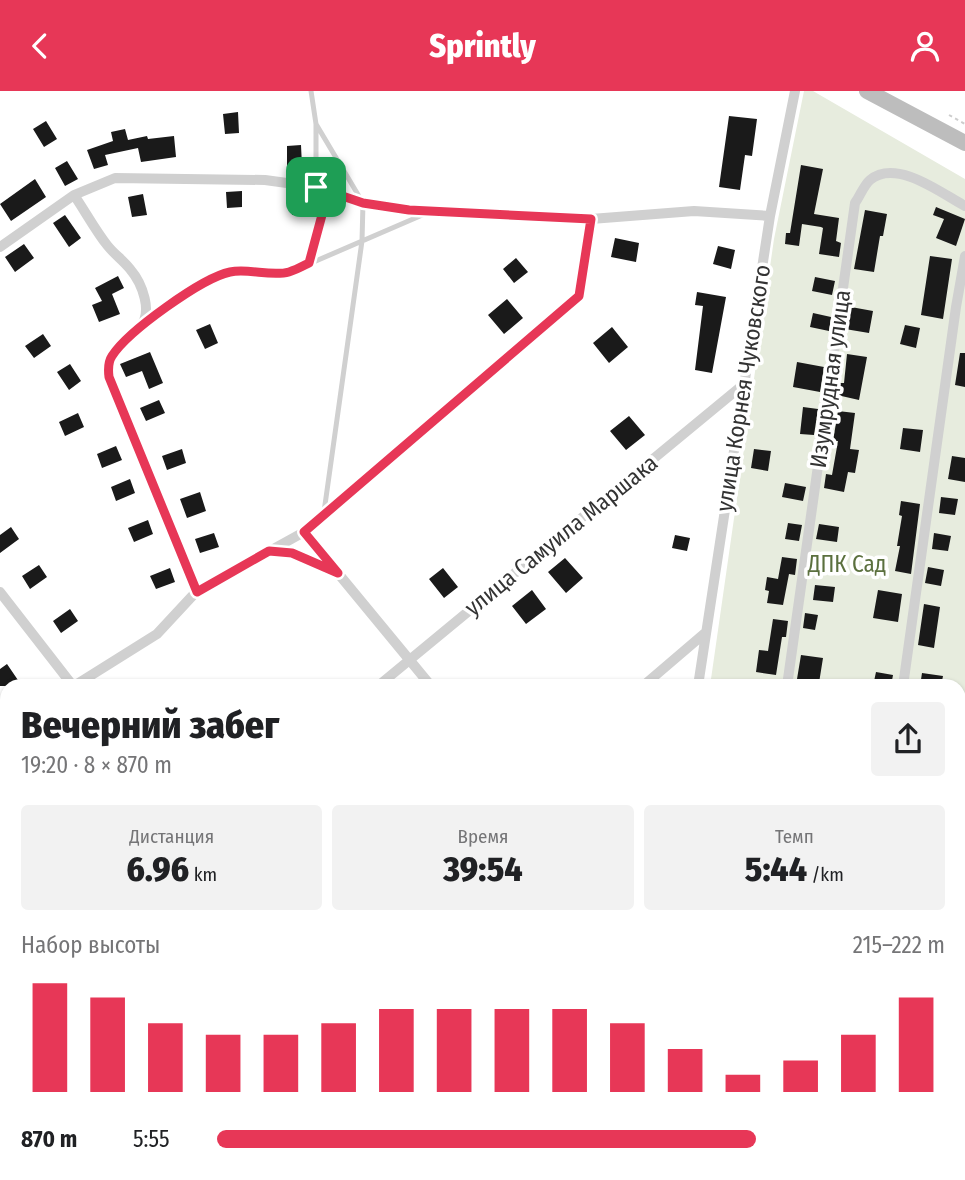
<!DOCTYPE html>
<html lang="ru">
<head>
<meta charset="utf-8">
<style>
	:root { --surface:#fff; --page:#f2f2f2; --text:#202124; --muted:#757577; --accent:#e73757 }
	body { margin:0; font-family:"Fira Sans Condensed",sans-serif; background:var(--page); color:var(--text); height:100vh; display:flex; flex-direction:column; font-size:26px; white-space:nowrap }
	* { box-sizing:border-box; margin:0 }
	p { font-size:23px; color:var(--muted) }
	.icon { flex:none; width:38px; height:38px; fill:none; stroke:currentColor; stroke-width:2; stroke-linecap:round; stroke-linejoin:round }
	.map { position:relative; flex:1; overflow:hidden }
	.details { position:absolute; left:0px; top:588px; width:966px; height:502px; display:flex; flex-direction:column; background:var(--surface); border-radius:21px 21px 0 0; box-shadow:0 2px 5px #0004 }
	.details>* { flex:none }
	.pin { position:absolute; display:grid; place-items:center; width:60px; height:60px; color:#fff; margin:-30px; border-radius:14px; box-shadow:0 4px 10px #0006 }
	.round { display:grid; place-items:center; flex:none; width:74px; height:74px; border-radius:7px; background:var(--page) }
	.overview { display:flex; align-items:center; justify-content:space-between; height:119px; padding:0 21px }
	h1 { font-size:38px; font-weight:800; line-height:52px }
	.figures { display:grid; grid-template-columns:repeat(3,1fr); gap:10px; height:119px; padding:7px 21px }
	.figures div { display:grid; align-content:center; border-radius:7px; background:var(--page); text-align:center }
	.figures b { font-size:35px; font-weight:800 }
	.figures small { font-size:19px; font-weight:400 }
	.figures p { font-size:19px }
	.chart { height:196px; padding:14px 21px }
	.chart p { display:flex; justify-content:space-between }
	.chart svg { width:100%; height:126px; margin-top:7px; stroke:var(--accent); stroke-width:6 }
	ul { padding:0 21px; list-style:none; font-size:23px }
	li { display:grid; grid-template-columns:112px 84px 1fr; align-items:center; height:52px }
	li i { height:18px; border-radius:9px; background:var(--accent) }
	header { display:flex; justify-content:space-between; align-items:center; height:91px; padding:0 21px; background:var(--accent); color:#fff; font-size:32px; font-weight:800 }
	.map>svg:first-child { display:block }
	.green { fill:#e7ecde }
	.building { fill:#1a1a1a }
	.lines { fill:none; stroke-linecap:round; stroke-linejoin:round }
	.path { stroke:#cdcdcd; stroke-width:2; stroke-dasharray:3.5 3.5; stroke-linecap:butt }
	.lane { stroke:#d0d0d0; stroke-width:5 }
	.street { stroke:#d0d0d0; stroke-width:10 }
	.secondary { stroke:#bdbdbd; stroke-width:16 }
	.route-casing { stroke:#fff; stroke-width:14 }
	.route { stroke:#e73757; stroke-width:9 }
	.labels { text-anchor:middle; stroke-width:7; stroke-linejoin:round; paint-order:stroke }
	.street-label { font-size:23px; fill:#333; stroke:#fff }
	.park-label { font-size:23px; fill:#5b703e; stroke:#fff }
</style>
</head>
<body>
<header><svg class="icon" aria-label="back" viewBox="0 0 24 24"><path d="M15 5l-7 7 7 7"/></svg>Sprintly<svg class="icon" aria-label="person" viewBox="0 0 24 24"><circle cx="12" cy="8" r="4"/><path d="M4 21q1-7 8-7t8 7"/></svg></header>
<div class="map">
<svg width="965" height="1089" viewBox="0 0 965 1089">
	<rect width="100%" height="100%" fill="#fff"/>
	<!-- green -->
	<path class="green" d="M804 0H813L965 88V1089H650L651 1083H959V595H710L774 148Z
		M0 907 7 914V1083H180L186 1089H0Z"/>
	<!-- building -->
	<path class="building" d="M238 21 239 42 225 43 223 23Z
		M729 25 757 28 752 65 745 64 740 99 719 96Z
		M46 30 57 48 44 56 33 38Z
		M125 38 128 49 147 45 148 48 174 45 176 66 141 71 138 57 105 64 108 74 94 78 87 59 113 50 111 41Z
		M301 54 302 75 287 76V55Z
		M67 70 78 88 65 95 55 77Z
		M801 74 823 78 814 123 839 127 836 150 841 152 839 166 819 163 823 137 821 136 802 133 799 155 785 153 786 142H790Z
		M35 88 46 106 11 130 0 113Z
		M242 100V116L227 117 226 101Z
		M143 103 147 124 132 126 128 106Z
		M292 103H307L306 124H292Z
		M936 116 965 128 956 155 936 147 944 128 933 124Z
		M865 119 887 123 883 145H880L874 181 854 178Z
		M65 124 81 147 69 156 53 132Z
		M615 147 639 152 636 171 611 166Z
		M24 153 34 167 15 181 5 166Z
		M718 155 735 159 731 178 713 173Z
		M930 165 952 168 943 228 921 224Z
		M516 167 528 181 514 192 503 178Z
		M118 185 124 197 112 203 120 223 99 231 92 214 102 210 95 197Z
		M815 186 835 190 832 204 812 200Z
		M697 201 726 206 712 282 695 279 703 215 695 214Z
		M507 208 523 227 504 243 488 224Z
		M851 216 873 220 869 242 845 238Z
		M813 222 831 226 829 240 810 236Z
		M210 233 218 252 205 258 196 239Z
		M905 234 920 237 916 257 900 253Z
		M612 236 628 256 609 272 593 252Z
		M43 243 51 255 34 267 25 255Z
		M150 261 163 292 149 298 142 280 126 286 120 273Z
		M960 262H965V296L955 294Z
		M847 263 867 266 859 309 837 304 839 292H844Z
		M797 271 824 276 820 301 793 296Z
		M70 273 81 290 69 299 57 281Z
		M159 309 165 322 146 330 140 317Z
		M803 316 818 318 814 344 800 343Z
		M838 320 855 322 850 358 859 359 855 382 848 381 844 401 824 397 826 383 832 384 838 350H833Z
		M78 322 84 336 65 345 59 331Z
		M629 325 645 344 626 359 610 340Z
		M903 337 923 339 920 361 900 358Z
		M116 355 122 369 102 377 97 363Z
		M182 358 186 372 167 379 162 365Z
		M754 358 771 360 768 380 751 377Z
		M952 365 965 367V391L948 388Z
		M130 388 135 402 116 410 111 396Z
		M785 392 806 396 803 410 782 406Z
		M200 401 206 420 187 427 180 408Z
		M941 406 958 408 955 424 939 422Z
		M901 410 920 413 911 483 895 480 900 455H897L902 425 899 424Z
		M148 429 153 443 134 451 128 437Z
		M788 432 802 434 799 450 785 448Z
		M819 433 839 436 837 451 816 448Z
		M11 436 19 448 0 462V444Z
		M214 442 219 456 200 462 195 448Z
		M934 442 951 445 948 460 932 458Z
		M675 444 690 447 687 460 672 457Z
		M782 466 797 468 795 484 789 483 783 514 767 512 769 500 765 499 767 486 778 488Z
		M565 467 583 487 566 502 548 481Z
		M39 474 47 486 30 498 22 485Z
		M928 476 944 479 941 495 925 492Z
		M170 477 175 491 156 498 150 485Z
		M443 477 458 496 444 507 429 488Z
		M815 494 835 496 833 511 813 509Z
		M532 499 546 518 526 533 512 515Z
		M878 499 902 503 898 531 873 527Z
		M924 513 940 516 934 557 918 554Z
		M70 518 78 530 61 542 53 530Z
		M805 522 818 524 815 539 803 537Z
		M773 528 788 530 786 546H782L776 584 756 581 759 559 768 560Z
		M801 564 823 567 819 592 797 588Z
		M7 573 22 595H0V578Z
		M876 581 893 584 891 595H873Z
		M922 582 943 585 941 595H920Z"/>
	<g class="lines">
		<!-- path -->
		<path class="path" d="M949 24 965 33
			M291 462 315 472
			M0 1061 7 1056
			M29 1089 30 1083
			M623 1089 624 1083"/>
		<!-- lane -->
		<path class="lane" d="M316 33 363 112 362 150 324 421
			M309 172 322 124 323 110 316 96V33L311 0
			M145 232 220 184 233 180 288 182 427 122
			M959 756 965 713"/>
		<!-- street -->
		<path class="street" d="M74 104C85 120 95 139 107 154 114 163 123 169 130 178 142 192 154 222 139 237 125 253 107 263 109 286L196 501
			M0 156 74 104 115 87 265 89 316 96 363 112 409 119 591 128 694 120 770 125
			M304 441 431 595
			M0 501 73 595
			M74 595 157 543 196 501 304 441 579 205 591 128
			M378 595 744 293
			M643 595 705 542
			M698 595 770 125 795 0
			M787 595 855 112C860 105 864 94 870 89 896 67 941 102 965 115
			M903 595 956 216 965 165
			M0 676 7 670
			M0 728 7 736
			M959 906 965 909
			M298 1083 302 1089
			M316 1089 323 1083
			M582 1089 589 1083
			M716 1089 717 1083
			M833 1089 834 1083"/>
		<!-- secondary -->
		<path class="secondary" d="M867 0 965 52"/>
	</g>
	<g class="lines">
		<!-- route casing -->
		<g class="route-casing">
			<path id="route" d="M316 96 363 112 409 119 591 128 579 205 304 441 338 482 292 462 269 460 197 501 109 286C108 278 108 271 112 265 128 240 202 187 230 181 249 177 271 186 289 181 296 179 303 175 309 172L322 124 323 110Z"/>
		</g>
		<!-- route -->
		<use href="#route" class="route"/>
	</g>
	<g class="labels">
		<!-- street labels -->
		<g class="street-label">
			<text transform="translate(830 288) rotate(-82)" y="8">Изумрудная улица</text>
			<text transform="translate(743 297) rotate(-81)" y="8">улица Корнея Чуковского</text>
			<text transform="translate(561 444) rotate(-39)" y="8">улица Самуила Маршака</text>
		</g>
		<!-- park labels -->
		<g class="park-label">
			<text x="847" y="481">ДПК Сад</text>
		</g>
	</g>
</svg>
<div class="pin" style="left:316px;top:96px;background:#1e9e55"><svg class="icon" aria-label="arrive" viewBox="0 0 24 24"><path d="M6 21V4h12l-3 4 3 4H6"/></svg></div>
<section class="details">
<div class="overview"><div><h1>Вечерний забег</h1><p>19:20 · 8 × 870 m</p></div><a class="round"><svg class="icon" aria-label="share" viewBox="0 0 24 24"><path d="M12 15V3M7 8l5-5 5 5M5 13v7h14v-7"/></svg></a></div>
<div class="figures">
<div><p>Дистанция</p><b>6.96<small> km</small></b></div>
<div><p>Время</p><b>39:54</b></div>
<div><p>Темп</p><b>5:44<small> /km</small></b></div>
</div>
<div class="chart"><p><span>Набор высоты</span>215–222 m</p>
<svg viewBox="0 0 160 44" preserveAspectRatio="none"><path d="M5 44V6M15 44V11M25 44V20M35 44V24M45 44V24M55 44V20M65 44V15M75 44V15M85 44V15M95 44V15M105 44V20M115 44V29M125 44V38M135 44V33M145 44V24M155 44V11"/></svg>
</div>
<ul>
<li><b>870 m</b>5:55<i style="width:74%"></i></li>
</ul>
</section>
</div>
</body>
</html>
